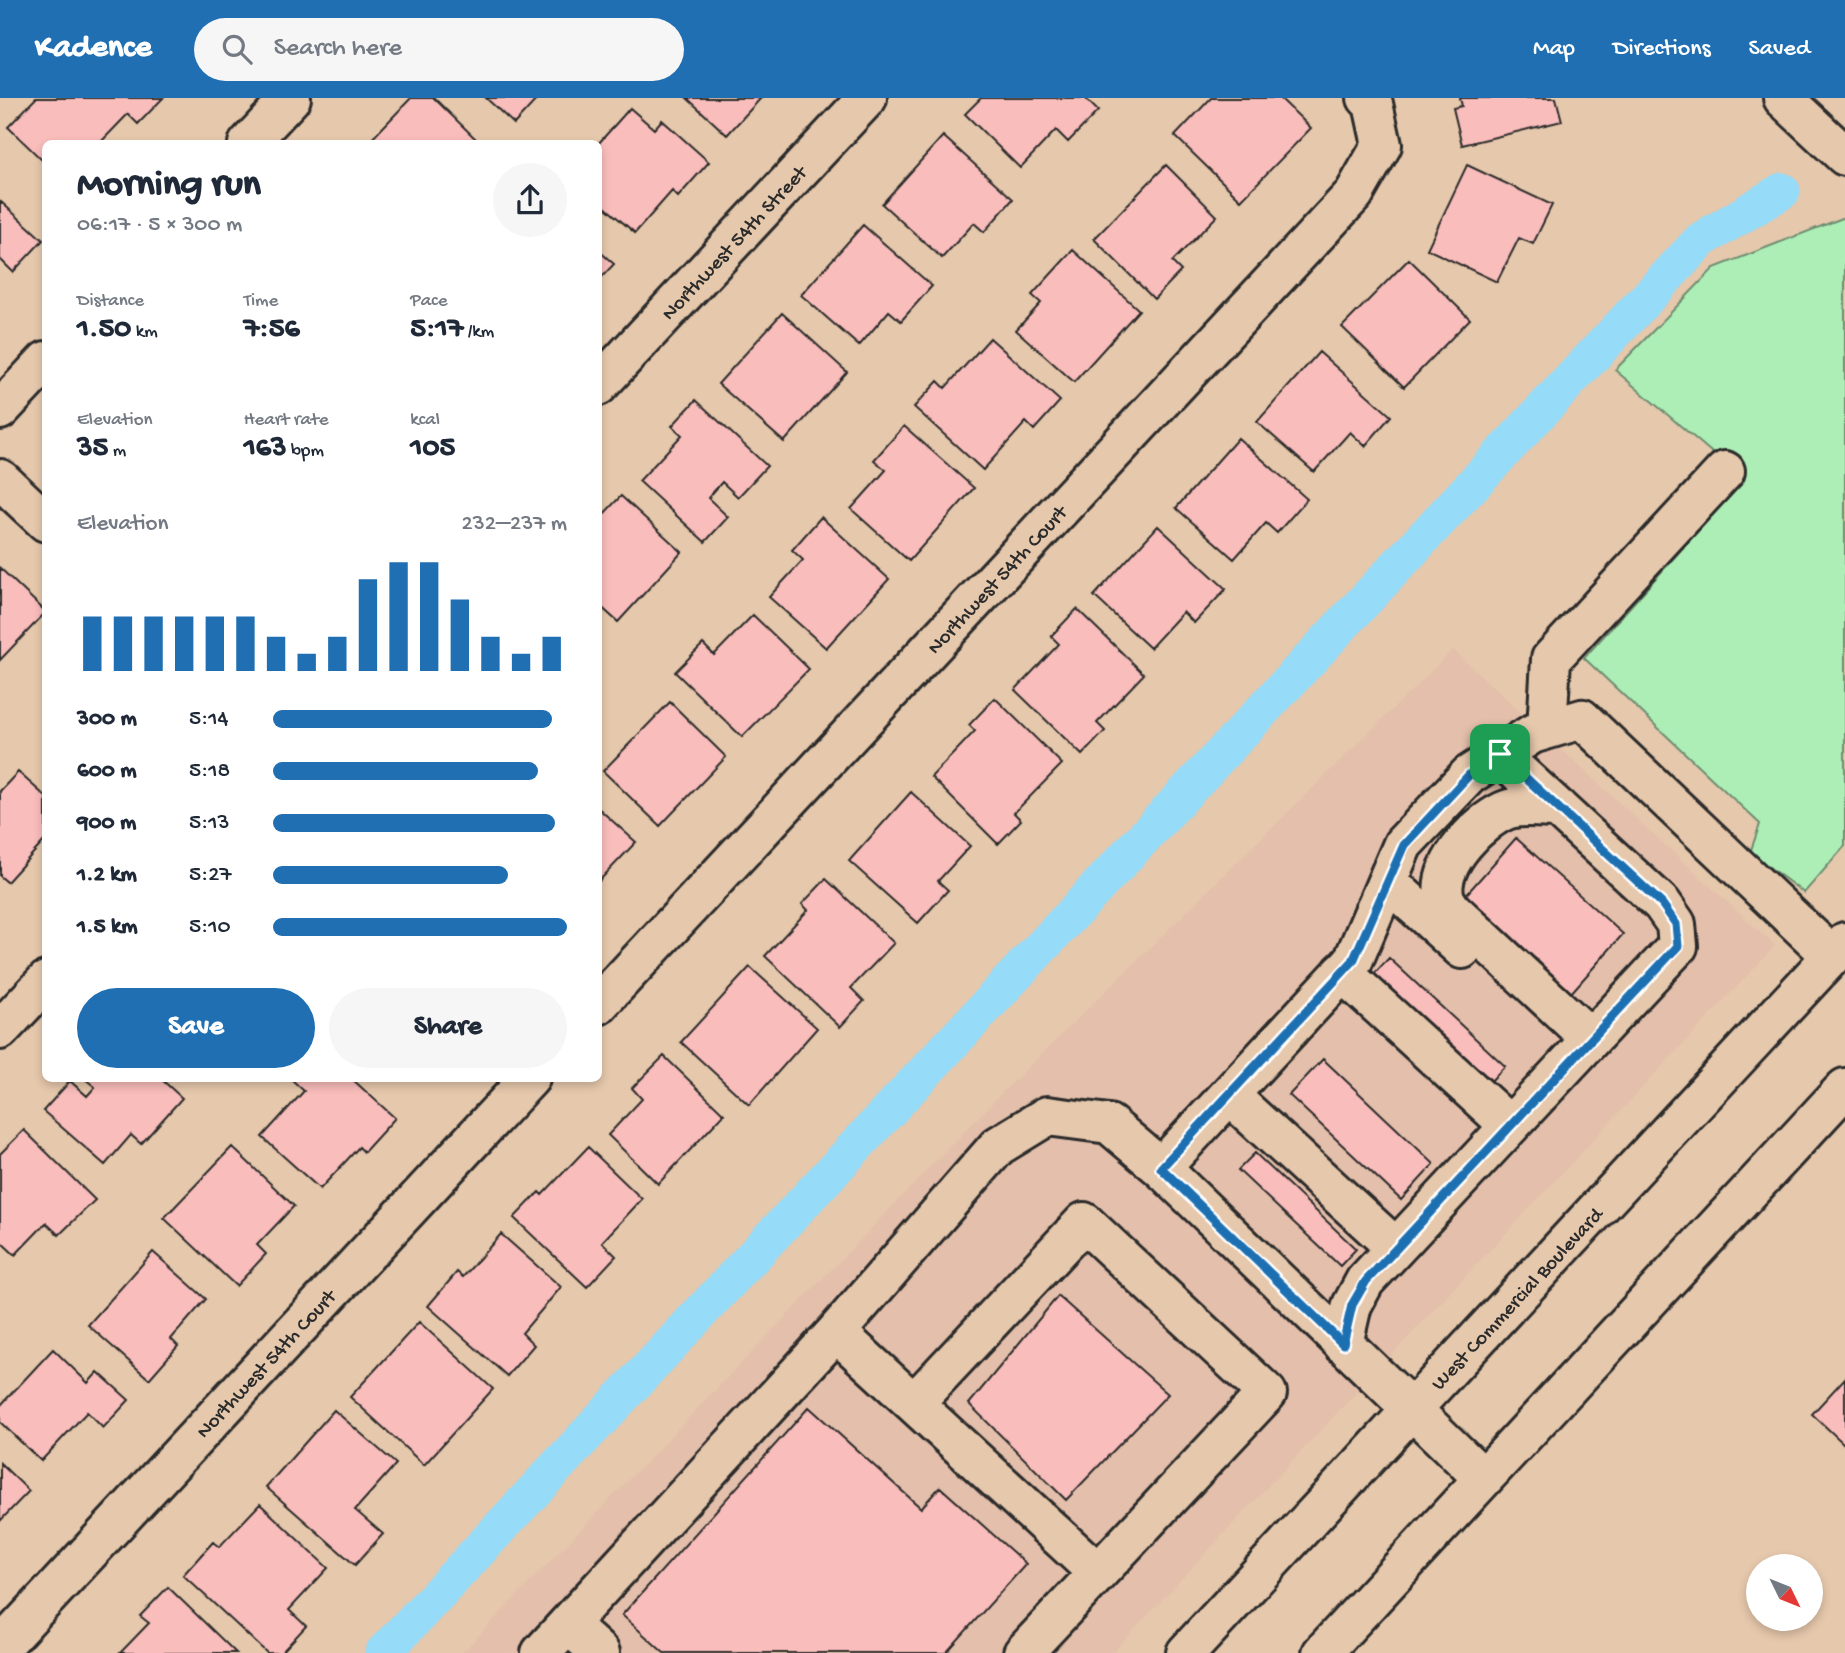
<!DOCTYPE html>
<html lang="en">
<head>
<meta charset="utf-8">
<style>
	:root { --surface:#fff; --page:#f6f6f7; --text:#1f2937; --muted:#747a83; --accent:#1f6fb2 }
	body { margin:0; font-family:"Gochi Hand",sans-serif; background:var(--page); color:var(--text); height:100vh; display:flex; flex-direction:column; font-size:26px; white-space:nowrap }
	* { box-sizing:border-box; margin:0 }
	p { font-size:23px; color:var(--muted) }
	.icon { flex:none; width:38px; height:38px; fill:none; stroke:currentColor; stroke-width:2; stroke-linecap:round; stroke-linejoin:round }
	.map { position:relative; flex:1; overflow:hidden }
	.side { position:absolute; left:42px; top:42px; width:560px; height:942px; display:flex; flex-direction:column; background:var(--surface); border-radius:10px; box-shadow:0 4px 10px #0003 }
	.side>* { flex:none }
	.needle { width:46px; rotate:133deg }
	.tools { position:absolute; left:1746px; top:1456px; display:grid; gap:14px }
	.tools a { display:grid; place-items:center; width:77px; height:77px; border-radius:50%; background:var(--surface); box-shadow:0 4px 10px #0003; font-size:35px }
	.pin { position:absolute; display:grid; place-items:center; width:60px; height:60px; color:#fff; margin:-30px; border-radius:14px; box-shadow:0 4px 10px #0006 }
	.round { display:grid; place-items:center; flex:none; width:74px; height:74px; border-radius:37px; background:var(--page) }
	.head { display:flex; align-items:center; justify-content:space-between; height:119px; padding:0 35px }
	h1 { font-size:38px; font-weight:800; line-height:52px }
	.figures { display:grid; grid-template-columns:repeat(3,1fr); gap:10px; height:119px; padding:7px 35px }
	.figures div { display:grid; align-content:center }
	.figures b { font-size:30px; font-weight:800 }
	.figures small { font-size:19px; font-weight:400 }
	.figures p { font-size:19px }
	.chart { height:196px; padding:14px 35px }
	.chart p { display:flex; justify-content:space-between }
	.chart svg { width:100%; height:126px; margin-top:7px; stroke:var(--accent); stroke-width:6 }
	.button { display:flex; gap:14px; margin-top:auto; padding:14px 35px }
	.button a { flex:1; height:80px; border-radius:42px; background:var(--accent); color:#fff; font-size:28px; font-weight:800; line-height:80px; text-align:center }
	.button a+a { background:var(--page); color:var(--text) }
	ul { padding:0 35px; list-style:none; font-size:23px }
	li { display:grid; grid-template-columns:112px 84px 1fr; align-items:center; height:52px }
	li i { height:18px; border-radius:9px; background:var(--accent) }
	header { display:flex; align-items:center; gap:42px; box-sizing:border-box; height:98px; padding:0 35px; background:var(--accent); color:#fff }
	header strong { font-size:33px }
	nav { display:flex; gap:38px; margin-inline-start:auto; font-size:24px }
	.search { width:490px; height:63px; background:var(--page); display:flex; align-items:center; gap:18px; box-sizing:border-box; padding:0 24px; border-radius:38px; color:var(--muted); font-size:26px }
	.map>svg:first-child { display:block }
	.built { fill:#e4bfab }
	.green { fill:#adeeb6; stroke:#6c8c70; stroke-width:2 }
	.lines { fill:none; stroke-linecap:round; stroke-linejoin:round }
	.canal { stroke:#96dbf8; stroke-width:37 }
	.building { fill:#f9bdbb; stroke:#2b2b2b; stroke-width:2 }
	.minor-casing { stroke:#2b2b2b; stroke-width:44 }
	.highway-casing { stroke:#2b2b2b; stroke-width:44 }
	.minor { stroke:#e6c8ac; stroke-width:38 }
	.highway { stroke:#e6c8ac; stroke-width:38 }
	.route-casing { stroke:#fff; stroke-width:14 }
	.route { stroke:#1f6fb2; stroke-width:9 }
	.labels { text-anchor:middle; stroke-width:5; stroke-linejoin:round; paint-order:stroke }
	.street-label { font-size:21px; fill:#2b2b2b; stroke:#e6c8ac }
</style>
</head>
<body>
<header>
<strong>Kadence</strong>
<div class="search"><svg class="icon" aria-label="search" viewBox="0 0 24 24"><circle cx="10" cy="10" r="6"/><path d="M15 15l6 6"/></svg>Search here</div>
<nav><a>Map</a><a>Directions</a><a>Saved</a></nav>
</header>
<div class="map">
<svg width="1845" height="1555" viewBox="0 0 1845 1555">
	<rect width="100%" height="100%" fill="#e6c8ac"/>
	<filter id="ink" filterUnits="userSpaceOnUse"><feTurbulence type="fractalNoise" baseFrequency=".0143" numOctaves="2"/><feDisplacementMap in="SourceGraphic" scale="14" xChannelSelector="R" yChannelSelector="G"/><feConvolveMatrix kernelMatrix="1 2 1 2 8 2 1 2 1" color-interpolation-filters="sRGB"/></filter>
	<g filter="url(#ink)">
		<!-- built -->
		<path class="built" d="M1453 552 1775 848 1112 1555H462L995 1002Z"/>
		<!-- green -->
		<path class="green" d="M1845 119V748L1804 795 1750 755 1760 726 1584 560 1744 382 1615 272 1714 170Z"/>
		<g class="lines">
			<!-- canal -->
			<path class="canal" d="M383 1555 1701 142 1782 93"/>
		</g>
		<!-- building -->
		<path class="building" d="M36 0H163L138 26 128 16 99 46H46V66L8 29Z
			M411 0H434L481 46H367Z
			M486 0H538L514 26Z
			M687 0H761L727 37Z
			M981 0H1085L1098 13 1068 44 1056 32 1020 70 965 16Z
			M1211 0H1280L1311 30 1241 102 1175 38Z
			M1460 0H1556L1562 23 1462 47 1453 10 1462 8Z
			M630 10 654 31 662 22 709 64 678 99 672 93 635 135 598 103V46Z
			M943 38 1013 101 984 134 974 125 942 160 882 106Z
			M1166 67 1217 118 1172 164 1181 173 1154 201 1094 141Z
			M1467 67 1552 107 1533 146 1519 140 1497 184 1427 151Z
			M0 103 43 142 13 174 0 161Z
			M863 127 932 188 901 223 889 213 859 248 801 197Z
			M598 152 614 166 598 183Z
			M1073 152 1139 212 1074 284 1016 232 1041 205 1032 197Z
			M1409 161 1470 221 1404 289 1342 229Z
			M782 215 847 274 784 344 718 286Z
			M990 240 1060 303 1034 332 1026 324 983 372 914 309 938 283 945 290Z
			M1319 254 1391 318 1365 348 1350 334 1314 374 1257 324Z
			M696 302 767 368 738 399 722 384 708 400 728 419 705 444 639 383 682 337 672 328Z
			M904 328 974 390 909 463 851 411 886 372 874 362Z
			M1238 340 1307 401 1277 435 1266 425 1234 461 1176 410Z
			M621 398 682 454 618 524 598 506V422Z
			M821 419 889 481 826 550 769 499 803 462 792 452Z
			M1158 428 1226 491 1194 525 1183 514 1150 550 1094 498Z
			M0 470 46 514 0 562Z
			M1077 511 1144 576 1097 625 1105 633 1082 657 1015 592 1059 546 1051 538Z
			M753 517 809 571 742 639 675 574 703 546 714 557Z
			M995 600 1062 666 1014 715 1021 722 998 746 931 679 975 633 969 627Z
			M670 604 726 659 660 728 603 673Z
			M18 674 46 699V741L7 784 0 778V693Z
			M911 694 970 748 938 783 948 792 918 825 849 763Z
			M598 710 636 744 598 784Z
			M1516 740 1623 836 1571 895 1464 799Z
			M826 781 894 845 851 890 864 903 840 929 765 858 808 812 802 806Z
			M1389 860 1505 968 1489 985 1373 877Z
			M750 869 817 930 749 1007 681 944Z
			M664 958 724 1016 658 1086 608 1037 642 1001 632 990Z
			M1323 961 1434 1066 1401 1102 1289 997Z
			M84 980H160L182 1000 141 1046 131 1037 105 1067 43 1013 70 983 87 998 95 989Z
			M290 980H351L395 1020 364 1054 359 1049 320 1091 262 1039 304 993Z
			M24 1032 95 1102 59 1137 46 1125 15 1157 0 1143V1056Z
			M232 1049 294 1108 257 1147 266 1156 236 1188 164 1120Z
			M588 1049 642 1101 602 1144 616 1158 587 1189 514 1120 539 1094 542 1097Z
			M1255 1055 1356 1151 1340 1168 1238 1072Z
			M501 1136 561 1189 522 1235 534 1247 507 1278 428 1208 457 1174 463 1179Z
			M153 1154 206 1201 171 1241 178 1248 149 1281 88 1227Z
			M1058 1198 1168 1296 1066 1402 969 1306Z
			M419 1224 493 1291 424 1367 350 1299Z
			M53 1251 88 1285 98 1274 129 1302 103 1330 87 1314 41 1363 0 1324V1308Z
			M1845 1280V1347L1812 1316Z
			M809 1309 921 1410 940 1389 1026 1466 946 1555H664L622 1517Z
			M334 1312 396 1366 355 1412 383 1436 355 1467 266 1389Z
			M0 1365 29 1393 0 1423Z
			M260 1406 328 1470 289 1512 306 1528 281 1555H267L183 1477 213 1444 219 1449Z
			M168 1489 236 1555H120L149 1525 140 1518Z"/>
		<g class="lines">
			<!-- minor casing -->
			<g class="minor-casing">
				<path id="minor" d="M1783 0 1845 58
					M248 46 291 0
					M598 288 867 0
					M0 312 46 263
					M0 381 46 424
					M1547 631 1551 561 1725 373
					M1558 710C1543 710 1523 707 1509 711 1482 720 1438 765 1444 796 1444 801 1449 807 1451 811L1591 941
					M1388 784 1462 851
					M1342 874 1510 1028
					M598 907 1354 96 1382 47 1373 6 1367 0
					M0 932 46 883
					M1229 997 1396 1150
					M1161 1070 1353 863 1403 746 1469 677 1532 636 1582 621 1832 858
					M836 1234 1098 1475
					M1343 1246 1352 1207 1365 1183 1678 848 1676 826 1662 806 1500 657
					M914 1305 1084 1124 1267 1295 1023 1555
					M568 1526 600 1555
					M0 1550 530 980
					M541 1555 836 1234 998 1048 1047 1018 1109 1026 1161 1070 1483 1380"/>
			</g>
			<!-- highway casing -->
			<g class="highway-casing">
				<path id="highway" d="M1186 1555 1845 844
					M1322 1555 1845 990"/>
			</g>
			<!-- minor -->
			<use href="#minor" class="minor"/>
			<!-- highway -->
			<use href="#highway" class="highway"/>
		</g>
	</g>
	<g class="lines" filter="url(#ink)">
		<!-- route casing -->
		<g class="route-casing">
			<path id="route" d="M1500 656 1662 806 1676 826 1678 848 1366 1183 1352 1207 1343 1246 1161 1070 1353 863 1404 747 1469 677Z"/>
		</g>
		<!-- route -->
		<use href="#route" class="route"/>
	</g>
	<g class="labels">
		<!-- street labels -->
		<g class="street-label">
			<text transform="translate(733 144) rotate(-47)" y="7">Northwest 54th Street</text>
			<text transform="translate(996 481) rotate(-47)" y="7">Northwest 54th Court</text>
			<text transform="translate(1516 1200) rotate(-47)" y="7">West Commercial Boulevard</text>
			<text transform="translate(265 1265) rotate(-47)" y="7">Northwest 54th Court</text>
		</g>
	</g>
</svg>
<div class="tools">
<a><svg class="needle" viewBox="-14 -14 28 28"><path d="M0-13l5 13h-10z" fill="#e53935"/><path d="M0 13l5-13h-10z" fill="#747a83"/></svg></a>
</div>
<div class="pin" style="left:1500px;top:656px;background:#1e9e55"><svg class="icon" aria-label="arrive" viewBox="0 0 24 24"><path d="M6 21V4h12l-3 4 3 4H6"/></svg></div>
<section class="side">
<div class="head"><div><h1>Morning run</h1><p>06:17 · 5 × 300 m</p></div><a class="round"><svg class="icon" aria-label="share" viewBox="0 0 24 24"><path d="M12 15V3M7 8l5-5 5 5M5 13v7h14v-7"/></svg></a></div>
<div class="figures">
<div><p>Distance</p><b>1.50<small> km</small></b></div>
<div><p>Time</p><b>7:56</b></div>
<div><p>Pace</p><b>5:17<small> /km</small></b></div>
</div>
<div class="figures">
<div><p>Elevation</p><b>35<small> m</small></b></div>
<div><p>Heart rate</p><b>163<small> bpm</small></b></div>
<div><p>kcal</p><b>105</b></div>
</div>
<div class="chart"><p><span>Elevation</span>232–237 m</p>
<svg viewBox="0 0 160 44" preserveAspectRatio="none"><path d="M5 44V25M15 44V25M25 44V25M35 44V25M45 44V25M55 44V25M65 44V32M75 44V38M85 44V32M95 44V12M105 44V6M115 44V6M125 44V19M135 44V32M145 44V38M155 44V32"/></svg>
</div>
<ul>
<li><b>300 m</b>5:14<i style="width:95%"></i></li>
<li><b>600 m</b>5:18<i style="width:90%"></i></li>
<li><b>900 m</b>5:13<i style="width:96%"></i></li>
<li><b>1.2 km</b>5:27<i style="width:80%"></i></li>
<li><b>1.5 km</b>5:10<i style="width:100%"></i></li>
</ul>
<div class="button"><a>Save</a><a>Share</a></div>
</section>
</div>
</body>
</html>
